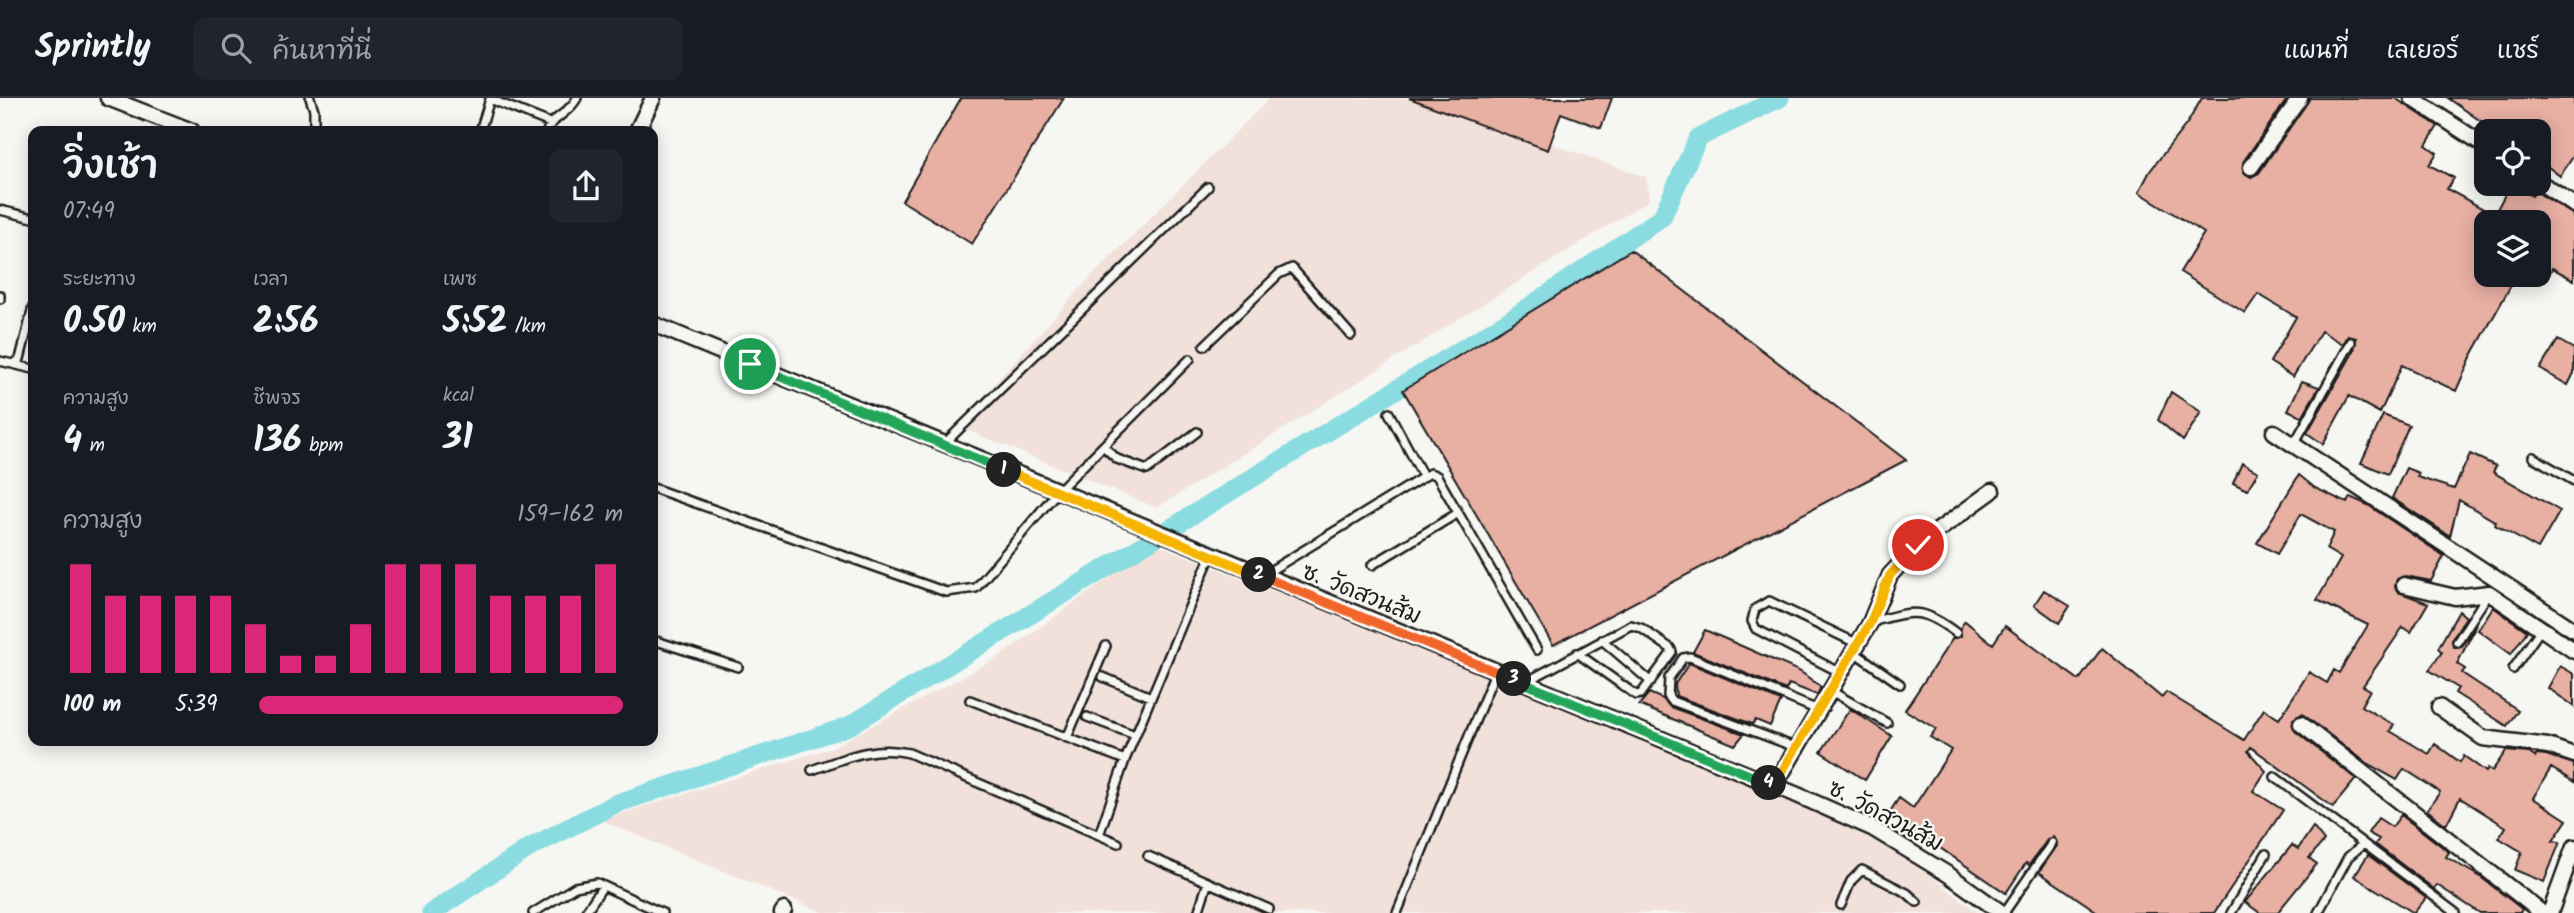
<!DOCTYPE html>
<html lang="th">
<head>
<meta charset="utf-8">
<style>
	:root { --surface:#171b24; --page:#20242c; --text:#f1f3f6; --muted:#9ea1a6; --line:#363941; --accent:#db2777 }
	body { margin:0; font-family:Kalam,"Playpen Sans Thai",sans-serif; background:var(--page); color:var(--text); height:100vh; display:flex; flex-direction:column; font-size:26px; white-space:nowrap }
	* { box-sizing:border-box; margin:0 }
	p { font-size:23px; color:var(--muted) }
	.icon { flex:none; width:38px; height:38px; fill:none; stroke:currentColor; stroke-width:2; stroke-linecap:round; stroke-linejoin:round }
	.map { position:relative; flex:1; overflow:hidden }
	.side { position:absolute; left:28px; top:28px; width:630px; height:620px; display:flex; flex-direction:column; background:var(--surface); border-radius:14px; box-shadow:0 4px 18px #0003 }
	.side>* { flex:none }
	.buttons { position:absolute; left:2474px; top:21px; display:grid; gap:14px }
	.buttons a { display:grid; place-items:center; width:77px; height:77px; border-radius:14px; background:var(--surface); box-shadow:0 4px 18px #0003; font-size:35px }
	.pin { position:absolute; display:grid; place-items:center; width:60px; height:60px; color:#fff; margin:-30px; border:4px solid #fff; border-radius:50%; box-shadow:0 2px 7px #0007 }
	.km { position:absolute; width:35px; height:35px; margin:-18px; border-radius:50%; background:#222; color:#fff; font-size:19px; line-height:35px; text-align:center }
	.round { display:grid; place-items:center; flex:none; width:74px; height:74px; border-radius:14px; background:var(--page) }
	.summary { display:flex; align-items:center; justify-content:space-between; height:119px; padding:0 35px }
	h1 { font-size:38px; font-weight:600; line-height:52px }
	.stats { display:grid; grid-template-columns:repeat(3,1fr); gap:10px; height:119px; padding:7px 35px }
	.stats div { display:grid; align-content:center }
	.stats b { font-size:35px; font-weight:600 }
	.stats small { font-size:19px; font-weight:400 }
	.stats p { font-size:19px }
	.chart { height:196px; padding:14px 35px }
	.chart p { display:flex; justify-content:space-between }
	.chart svg { width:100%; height:126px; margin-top:7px; stroke:var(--accent); stroke-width:6 }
	ul { padding:0 35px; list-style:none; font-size:23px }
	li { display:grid; grid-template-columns:112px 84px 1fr; align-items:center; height:52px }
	li i { height:18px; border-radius:9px; background:var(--accent) }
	header { display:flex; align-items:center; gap:42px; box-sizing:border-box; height:98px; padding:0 35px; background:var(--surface); border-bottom:2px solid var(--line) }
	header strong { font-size:33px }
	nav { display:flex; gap:38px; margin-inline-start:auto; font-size:24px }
	.search { width:490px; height:63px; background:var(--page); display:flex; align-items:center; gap:18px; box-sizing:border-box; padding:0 24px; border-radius:14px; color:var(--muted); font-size:26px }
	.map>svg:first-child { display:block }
	.built { fill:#f2e1da }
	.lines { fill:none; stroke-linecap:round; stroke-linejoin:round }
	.canal { stroke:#8adce0; stroke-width:19 }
	.building { fill:#e8afa3; stroke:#1c1c1c; stroke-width:2 }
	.service-casing { stroke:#1c1c1c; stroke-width:12 }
	.minor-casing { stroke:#1c1c1c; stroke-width:19 }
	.service { stroke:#f6f6f2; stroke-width:7 }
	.minor { stroke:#f6f6f2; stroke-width:14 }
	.split-1-casing { stroke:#fff; stroke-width:14 }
	.split-2-casing { stroke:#fff; stroke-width:14 }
	.split-3-casing { stroke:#fff; stroke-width:14 }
	.split-4-casing { stroke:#fff; stroke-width:14 }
	.split-5-casing { stroke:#fff; stroke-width:14 }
	.split-1 { stroke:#22a559; stroke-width:9 }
	.split-2 { stroke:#f5b400; stroke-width:9 }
	.split-3 { stroke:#f0652b; stroke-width:9 }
	.split-4 { stroke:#22a559; stroke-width:9 }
	.split-5 { stroke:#f5b400; stroke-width:9 }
	.labels { text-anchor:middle; stroke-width:5; stroke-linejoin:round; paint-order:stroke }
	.street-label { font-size:23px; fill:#1c1c1c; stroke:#f6f6f2 }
</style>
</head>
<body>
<header>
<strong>Sprintly</strong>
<div class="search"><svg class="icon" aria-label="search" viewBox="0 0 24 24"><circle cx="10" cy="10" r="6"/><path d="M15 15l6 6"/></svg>ค้นหาที่นี่</div>
<nav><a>แผนที่</a><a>เลเยอร์</a><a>แชร์</a></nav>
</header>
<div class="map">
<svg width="2574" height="815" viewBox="0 0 2574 815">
	<rect width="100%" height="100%" fill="#f6f6f2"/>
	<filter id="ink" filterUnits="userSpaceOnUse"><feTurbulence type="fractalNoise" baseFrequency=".0143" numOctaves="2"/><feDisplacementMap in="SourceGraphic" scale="14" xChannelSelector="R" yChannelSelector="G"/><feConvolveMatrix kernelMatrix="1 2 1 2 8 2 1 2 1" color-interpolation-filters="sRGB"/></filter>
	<g filter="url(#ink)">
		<!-- built -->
		<path class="built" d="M1270 0H1420L1646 79 1649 102 1157 410 957 328 1082 188Z
			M1156 446 1842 720 1927 775 1978 815H825L600 722 831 650 999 559Z"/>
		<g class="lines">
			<!-- canal -->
			<path class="canal" d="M431 815 529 750 615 706 849 628 1511 221 1662 119 1698 40 1780 0"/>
		</g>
		<!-- building -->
		<path class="building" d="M961 0H1064L972 146 902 103Z
			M1409 0H1612L1601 30 1561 15 1548 52Z
			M2202 0H2288L2243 64V74L2251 79 2259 75 2310 0H2395L2438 28 2426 47 2437 55 2429 67 2454 80 2447 91 2494 117 2510 87 2532 98 2535 93 2574 117V182L2552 170 2550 175 2539 170V124H2487V177H2506L2514 182 2471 259 2456 293 2402 267 2380 315 2349 298 2323 346 2307 335 2354 253 2356 240 2348 238 2343 246 2321 233 2293 279 2270 264 2296 219 2258 196 2245 215 2180 174 2204 135 2139 94 2150 73 2188 24Z
			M2448 0H2574V56L2560 78 2539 62V33H2495Z
			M1631 152 1906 362 1553 547 1403 292Z
			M2558 242 2574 251V275L2568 287 2540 271Z
			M2302 283 2319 289 2302 319 2288 312Z
			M2171 294 2201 314 2183 343 2158 322Z
			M2383 317 2409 327 2388 376 2361 365Z
			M2470 356 2496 368 2493 374 2560 413 2538 451 2495 427 2496 424 2459 402 2450 438 2392 400 2406 370 2419 375 2417 379 2454 391Z
			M2242 365 2258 374 2247 392 2233 385Z
			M2299 377 2315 390 2347 405 2350 399 2368 407 2444 458 2431 483 2406 478 2397 481 2395 489 2398 494 2428 505 2411 534 2403 529 2363 588 2370 592 2361 608 2394 627 2390 633 2429 656 2435 646 2460 664 2464 658 2486 674 2488 670 2492 673 2506 653 2529 655 2535 659 2537 656 2546 657 2574 666V684L2551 670 2533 700 2567 722 2553 743 2560 744 2544 784 2515 772 2522 754 2499 740 2506 729 2460 700 2446 727 2427 712 2440 694 2404 671 2397 682 2368 666 2302 616 2293 621 2295 633 2356 681 2333 709 2251 649 2248 653 2266 673 2253 693 2283 712 2214 815H2099L2039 774 2057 748 2053 739 2047 742 2029 767 2026 765 2006 795 1889 715 1899 700 1913 710 1951 652 1930 639 1936 631 1905 612 1953 540 1961 538 1960 530 1965 523 1993 546 2005 528 2079 582 2102 550 2162 600 2166 594 2244 642 2264 611 2279 621 2309 574 2327 585 2334 572 2339 575 2368 527 2317 502 2341 460 2326 451 2334 434 2301 416 2277 456 2257 445Z
			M2044 492 2070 508 2059 525 2034 507Z
			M2493 509 2527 533 2511 556 2478 532Z
			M2459 513 2466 519 2452 541 2453 549 2462 548 2477 526 2457 566 2465 571 2462 575 2518 612 2507 628 2455 595 2458 590 2429 572 2442 554 2438 550Z
			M1705 532 1801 574 1821 589 1817 597 1789 586 1786 592 1693 554Z
			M1689 565 1781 603 1770 628 1756 622 1752 626 1676 598 1675 586Z
			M2560 568 2574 576V608L2548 590Z
			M1649 595 1663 601 1670 609 1744 636 1735 647 1639 607Z
			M1850 611 1892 638 1865 682 1821 654Z
			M2401 717 2449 754 2446 759 2482 780 2522 811 2520 815H2480L2437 787 2434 791 2375 746 2379 741 2368 735 2378 720 2392 729Z
			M2313 729 2324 743 2309 760 2317 766 2277 815H2260L2245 804 2292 747 2298 751Z
			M2368 757 2426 800 2414 815 2354 778Z"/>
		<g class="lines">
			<!-- service casing -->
			<g class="service-casing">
				<path id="service" d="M310 0 314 12V33
					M480 33 490 1 550 25
					M547 33C552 19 570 15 577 0
					M0 112 33 120
					M0 197V201
					M1204 248 1279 176 1292 170 1351 237
					M0 263 33 271
					M15 265 20 261 33 209
					M1389 315 1423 378
					M944 346 1208 89
					M2294 346 2351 244
					M1103 348 1117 361 1147 372 1197 334
					M2533 359 2574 383
					M653 390 946 494 976 490 1057 394 1190 261
					M1372 467 1458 415
					M1265 476 1430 375 1437 378 1537 552
					M1871 524C1913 513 1920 508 1956 535
					M653 542 738 569
					M1602 542 1651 584
					M2457 544 2489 495
					M1854 554 1900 586
					M2513 571 2541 531
					M1841 575 1756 531 1752 523 1755 511 1769 503 1858 546
					M1103 579 1151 599
					M1524 585 1631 527 1641 530 1670 550 1672 554 1641 596 1636 597 1577 555
					M1831 593 1887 625
					M970 602 1125 662
					M1087 619 1135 637
					M1067 640 1106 548
					M1795 649 1672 603 1668 598 1669 580 1683 560 1690 559 1818 612
					M812 672C846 660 872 647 909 655L1099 737
					M2275 679 2456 815
					M1118 745 1099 737 1125 662 1211 457
					M1148 758 1269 811
					M1841 807 1851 783 1862 772 1907 795 1917 804
					M533 815 575 789 597 785 662 815
					M585 815 603 788
					M1198 815 1208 784
					M1397 815 1495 574
					M2004 815 2052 745
					M2231 815 2266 756
					M2318 815 2348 759 2362 747"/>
			</g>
			<!-- minor casing -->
			<g class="minor-casing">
				<path id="minor" d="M108 0 192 33
					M2412 0 2487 49
					M637 33 653 0
					M2251 69 2300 0
					M2539 84 2574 107
					M653 226 1795 696 1872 730 1949 777 2002 815
					M2274 334 2574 532
					M2404 487 2455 499 2489 495 2574 553
					M2439 609 2483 640 2548 648 2574 657
					M2301 626 2542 815
					M1775 687 1870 525 1890 477 1918 447 1992 393
					M782 815 784 812
					M2550 815 2574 749"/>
			</g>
			<!-- service -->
			<use href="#service" class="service"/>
			<!-- minor -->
			<use href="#minor" class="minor"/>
		</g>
	</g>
	<g class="lines" filter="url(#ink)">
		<!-- split-1 casing -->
		<g class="split-1-casing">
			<path id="split-1" d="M750 266 1004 372"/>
		</g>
		<!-- split-2 casing -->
		<g class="split-2-casing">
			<path id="split-2" d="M1004 372 1259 477"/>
		</g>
		<!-- split-3 casing -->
		<g class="split-3-casing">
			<path id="split-3" d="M1259 477 1514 581"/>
		</g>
		<!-- split-4 casing -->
		<g class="split-4-casing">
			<path id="split-4" d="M1514 581 1769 685"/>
		</g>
		<!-- split-5 casing -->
		<g class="split-5-casing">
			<path id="split-5" d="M1769 685 1774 687 1870 525 1890 477 1918 447"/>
		</g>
		<!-- split-1 -->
		<use href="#split-1" class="split-1"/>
		<!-- split-2 -->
		<use href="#split-2" class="split-2"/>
		<!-- split-3 -->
		<use href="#split-3" class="split-3"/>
		<!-- split-4 -->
		<use href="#split-4" class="split-4"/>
		<!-- split-5 -->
		<use href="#split-5" class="split-5"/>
	</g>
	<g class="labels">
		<!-- street labels -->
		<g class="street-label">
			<text transform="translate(1362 495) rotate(22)" y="8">ซ. วัดสวนส้ม</text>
			<text transform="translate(1886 717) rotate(28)" y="8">ซ. วัดสวนส้ม</text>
		</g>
	</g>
</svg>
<div class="buttons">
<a><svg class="icon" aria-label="locate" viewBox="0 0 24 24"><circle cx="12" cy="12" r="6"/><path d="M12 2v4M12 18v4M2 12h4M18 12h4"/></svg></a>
<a><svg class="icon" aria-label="layers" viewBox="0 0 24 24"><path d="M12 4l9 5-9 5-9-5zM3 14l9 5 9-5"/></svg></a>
</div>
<div class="pin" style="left:750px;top:266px;background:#1e9e55"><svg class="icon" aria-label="arrive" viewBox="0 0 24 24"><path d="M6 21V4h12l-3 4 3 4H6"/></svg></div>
<div class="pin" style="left:1918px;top:447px;background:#d93025"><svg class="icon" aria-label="check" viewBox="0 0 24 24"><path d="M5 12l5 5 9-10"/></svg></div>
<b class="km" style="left:1004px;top:372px">1</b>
<b class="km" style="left:1259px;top:477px">2</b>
<b class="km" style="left:1514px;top:581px">3</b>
<b class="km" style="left:1769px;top:685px">4</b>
<section class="side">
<div class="summary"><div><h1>วิ่งเช้า</h1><p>07:49</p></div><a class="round"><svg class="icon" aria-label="share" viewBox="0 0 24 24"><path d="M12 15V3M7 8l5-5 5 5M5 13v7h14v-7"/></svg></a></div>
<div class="stats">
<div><p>ระยะทาง</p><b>0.50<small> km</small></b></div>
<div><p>เวลา</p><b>2:56</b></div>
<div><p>เพซ</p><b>5:52<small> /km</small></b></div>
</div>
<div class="stats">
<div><p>ความสูง</p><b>4<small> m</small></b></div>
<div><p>ชีพจร</p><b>136<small> bpm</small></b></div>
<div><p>kcal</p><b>31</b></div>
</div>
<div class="chart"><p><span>ความสูง</span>159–162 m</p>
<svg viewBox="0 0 160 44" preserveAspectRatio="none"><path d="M5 44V6M15 44V17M25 44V17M35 44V17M45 44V17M55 44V27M65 44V38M75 44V38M85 44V27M95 44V6M105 44V6M115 44V6M125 44V17M135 44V17M145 44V17M155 44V6"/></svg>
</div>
<ul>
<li><b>100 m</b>5:39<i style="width:100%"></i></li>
</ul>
</section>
</div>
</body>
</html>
